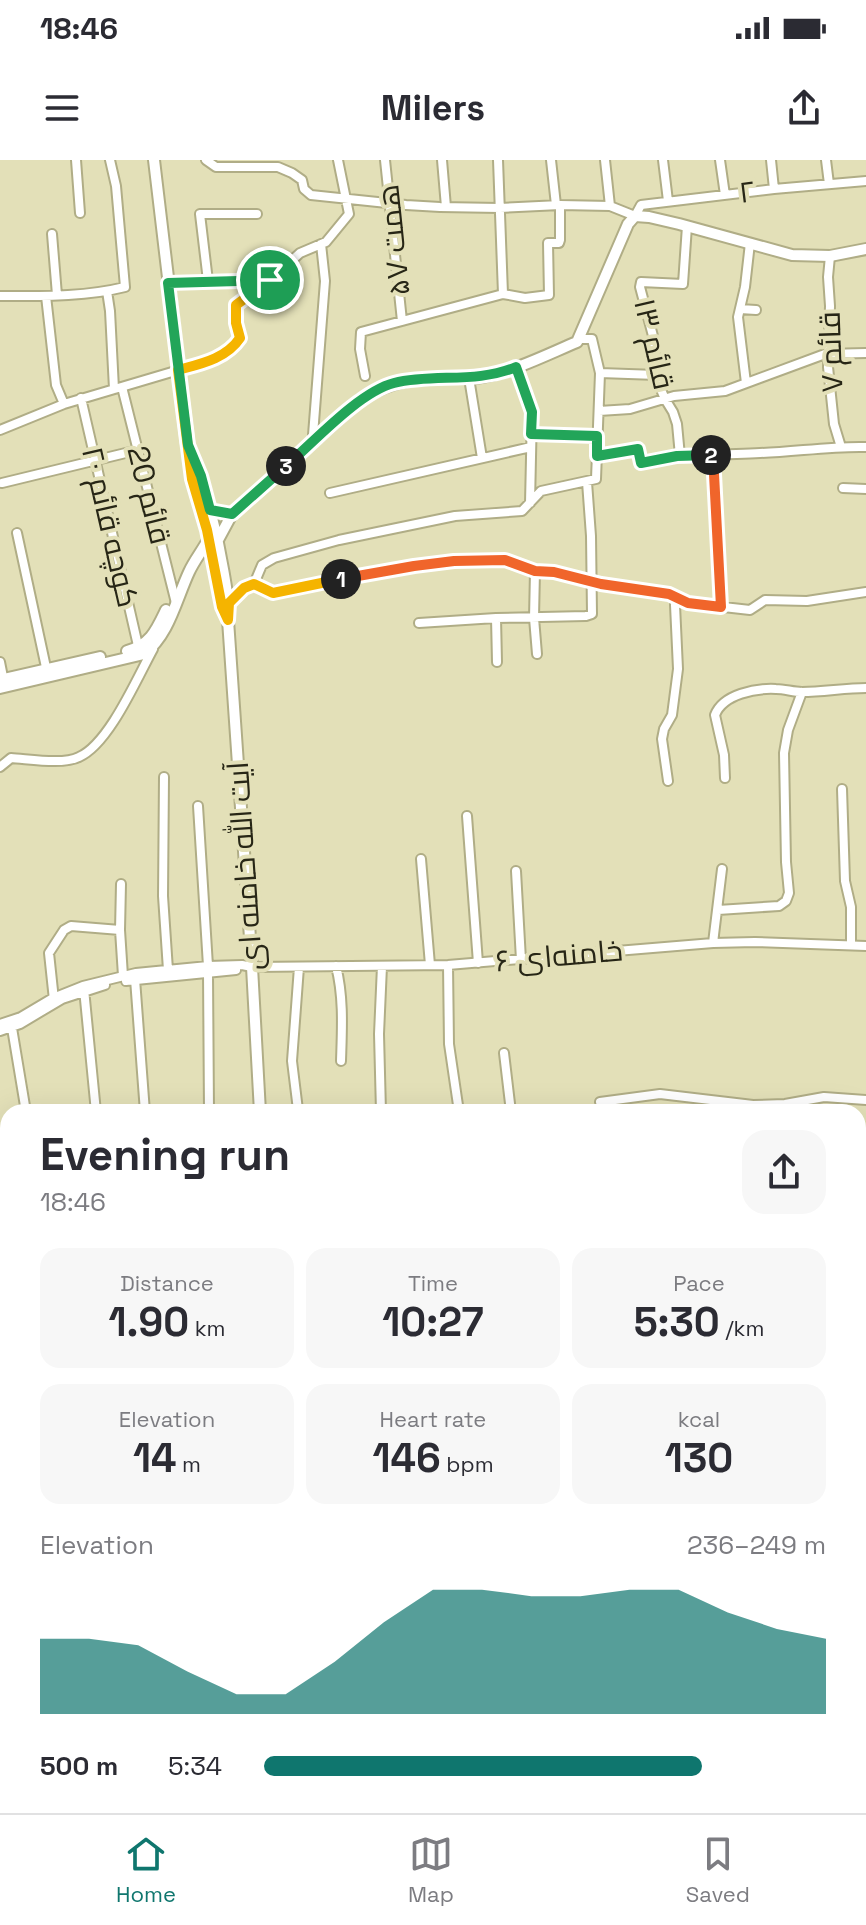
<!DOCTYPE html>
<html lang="en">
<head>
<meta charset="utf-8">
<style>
	:root { --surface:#fff; --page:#f7f7f7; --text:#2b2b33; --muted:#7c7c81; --line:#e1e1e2; --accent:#0f766e }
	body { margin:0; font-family:"Space Grotesk",Cairo,sans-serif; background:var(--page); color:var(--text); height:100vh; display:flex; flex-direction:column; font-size:30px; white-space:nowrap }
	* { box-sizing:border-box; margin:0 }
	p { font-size:26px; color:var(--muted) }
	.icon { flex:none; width:44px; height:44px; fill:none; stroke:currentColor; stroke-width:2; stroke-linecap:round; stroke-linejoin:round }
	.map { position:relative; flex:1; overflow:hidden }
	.drawer { position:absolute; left:0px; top:944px; width:866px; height:710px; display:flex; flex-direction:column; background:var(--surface); border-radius:24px 24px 0 0; box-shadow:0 8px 32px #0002 }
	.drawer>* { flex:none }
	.pin { position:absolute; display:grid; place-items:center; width:68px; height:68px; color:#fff; margin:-34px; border:4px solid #fff; border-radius:50%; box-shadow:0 2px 8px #0007 }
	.km { position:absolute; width:40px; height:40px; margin:-20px; border-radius:50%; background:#222; color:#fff; font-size:22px; line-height:40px; text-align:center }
	.round { display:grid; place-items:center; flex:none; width:84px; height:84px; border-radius:24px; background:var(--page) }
	.overview { display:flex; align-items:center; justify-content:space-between; height:136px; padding:0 40px }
	h1 { font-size:44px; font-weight:600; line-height:60px }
	.figures { display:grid; grid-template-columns:repeat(3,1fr); gap:12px; height:136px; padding:8px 40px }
	.figures div { display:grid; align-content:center; border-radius:20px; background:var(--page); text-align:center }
	.figures b { font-size:40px; font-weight:600 }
	.figures small { font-size:22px; font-weight:400 }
	.figures p { font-size:22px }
	.chart { height:224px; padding:16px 40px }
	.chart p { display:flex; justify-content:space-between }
	.chart svg { width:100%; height:144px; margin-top:8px; fill:var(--accent); opacity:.7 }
	ul { padding:0 40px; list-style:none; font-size:26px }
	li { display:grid; grid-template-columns:128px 96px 1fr; align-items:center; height:60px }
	li i { height:20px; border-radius:10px; background:var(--accent) }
	.status { display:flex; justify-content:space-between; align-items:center; height:56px; padding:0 40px; background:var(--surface); direction:ltr }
	.status svg { height:22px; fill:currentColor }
	header { display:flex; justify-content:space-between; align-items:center; height:104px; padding:0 40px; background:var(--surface); font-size:36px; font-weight:600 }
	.menu { display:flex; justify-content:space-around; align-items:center; height:112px; border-top:2px solid var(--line); background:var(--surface); font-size:22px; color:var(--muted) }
	.menu a { display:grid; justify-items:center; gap:4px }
	.menu .current { color:var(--accent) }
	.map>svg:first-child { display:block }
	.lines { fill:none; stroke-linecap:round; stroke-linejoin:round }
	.minor-casing { stroke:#b0ad86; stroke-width:12 }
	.tertiary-casing { stroke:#b0ad86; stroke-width:14 }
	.secondary-casing { stroke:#b0ad86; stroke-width:15 }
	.minor { stroke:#fff; stroke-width:8 }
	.tertiary { stroke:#fff; stroke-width:10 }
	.secondary { stroke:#fff; stroke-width:11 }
	.split-1-casing { stroke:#fff; stroke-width:16 }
	.split-2-casing { stroke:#fff; stroke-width:16 }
	.split-3-casing { stroke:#fff; stroke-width:16 }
	.split-4-casing { stroke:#fff; stroke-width:16 }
	.split-1 { stroke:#f5b400; stroke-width:10 }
	.split-2 { stroke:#f0652b; stroke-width:10 }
	.split-3 { stroke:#22a559; stroke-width:10 }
	.split-4 { stroke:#22a559; stroke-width:10 }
	.labels { text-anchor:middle; stroke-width:8; stroke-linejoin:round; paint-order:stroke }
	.street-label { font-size:30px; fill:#272616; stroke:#e3e0b8 }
</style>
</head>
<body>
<div class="status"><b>18:46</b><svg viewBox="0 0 49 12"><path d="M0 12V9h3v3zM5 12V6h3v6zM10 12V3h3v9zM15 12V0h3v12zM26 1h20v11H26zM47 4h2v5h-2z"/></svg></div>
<header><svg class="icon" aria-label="menu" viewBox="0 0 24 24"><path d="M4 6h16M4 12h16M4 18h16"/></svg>Milers<svg class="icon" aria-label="share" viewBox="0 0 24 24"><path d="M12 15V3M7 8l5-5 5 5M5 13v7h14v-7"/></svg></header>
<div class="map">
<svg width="866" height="1653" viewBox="0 0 866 1653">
	<rect width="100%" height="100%" fill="#e3e0b8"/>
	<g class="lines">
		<!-- minor casing -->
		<g class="minor-casing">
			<path id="minor" d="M76 0 80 53
				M206 0 216 7H278L292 13 302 20 304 29 311 35 406 45 440 47 500 48 560 45 610 46 635 56 641 45 774 29 866 21
				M385 0 402 161
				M442 0 446 47
				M551 0 556 45
				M605 0 610 46
				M663 0 668 41
				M720 0 725 35
				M771 0 774 29
				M826 0 829 24
				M52 74 57 135
				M830 96 828 117 830 146 828 207 834 264 841 287
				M208 121 200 54H257
				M168 123 269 120
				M107 131 110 151 114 229
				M503 134 525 138 549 135 548 83H559L560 80V45
				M0 136C41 136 85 137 125 127L116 26 110 0
				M46 136 56 225 64 244
				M740 149 756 150
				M516 207 532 252 530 343
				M600 213 657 215
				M365 216 360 189 361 172 503 134 498 0
				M469 218 482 298
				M746 223 738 157 745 127 750 83
				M122 227 176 443
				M81 238 139 490
				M599 251 630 249 674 236 725 231 825 194 866 193
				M0 270 64 244 199 204 223 195 234 187 240 178 236 163V145L270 120 300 93 326 82 349 54 338 0
				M531 274 597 276
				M316 280 313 275 325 121 321 84
				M713 295 721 447
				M597 296 638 289 641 303C680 295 719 295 760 293 795 292 830 286 866 287
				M680 296 677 264 673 252 665 239 659 225 653 176 640 127 641 122 683 124 687 66
				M2 323 138 290
				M843 328 866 329
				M330 333 531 287
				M17 373 47 512
				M535 411 534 458 537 494
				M254 424 262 405 274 398 339 380 455 356 522 351 541 331 596 319 600 213 592 179H580
				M229 443 244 428 254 424 273 433 414 406 454 401 505 400 535 411 554 412 601 424 669 434 688 443 750 450 765 440 807 441 866 432
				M496 458 497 502
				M419 463 496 458 586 456 592 454 591 376 587 322
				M0 502 4 522
				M0 607 11 598C29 599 64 605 79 597 109 584 137 518 153 489
				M164 617 163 736 168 810
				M725 618 724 595 715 555C723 534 756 528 776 529 785 529 793 532 802 532 823 532 845 528 866 528
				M668 621 662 579 664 569 672 555 678 509 675 445 677 437
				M842 629 845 721 851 747V785
				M198 646 208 806
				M467 656 478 803
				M421 699 430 805
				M516 711 521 800
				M121 724 120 770 123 816
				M718 750 779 746 786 741 789 733 786 702 784 593 788 570 802 532
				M713 783 722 709
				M448 805 449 884 459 952
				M336 806C344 838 342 869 341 901
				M208 813 209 952
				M135 819 145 952
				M126 821 236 810
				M84 829 96 952
				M54 840 49 793 64 770 71 766 120 770
				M11 862 26 952
				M0 864 21 857 53 838 83 826 136 813 208 806 242 805 252 807 448 805 713 783 755 782 866 786
				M0 871 20 864 62 839 105 825
				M504 893 511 952
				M600 942 660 934 753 945 785 944 824 937 866 940
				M298 950 292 901 299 807
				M381 952 379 874 382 806
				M858 1065 866 1064
				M858 1114 866 1113
				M0 1129H8
				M858 1138 862 1270 866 1340
				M6 1182 7 1145
				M65 1646V1653
				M118 1646V1653
				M171 1646V1653
				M340 1646V1653
				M395 1646V1653
				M449 1646V1653
				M504 1646V1653
				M557 1646V1653
				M611 1646V1653
				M663 1646 664 1653
				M717 1646V1653
				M767 1646 768 1653
				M825 1646V1653
				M13 1653V1646"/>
		</g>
		<!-- tertiary casing -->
		<g class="tertiary-casing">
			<path id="tertiary" d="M154 0 192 319 207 370 222 447 227 458
				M188 285C204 325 216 366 223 409 226 426 229 442 228 460L252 807 260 952
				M218 380 232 354 360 240C382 226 405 219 432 218 448 217 465 219 482 217 515 211 546 195 577 182L628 64 635 56 649 57 679 64 792 95 830 96 866 89
				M127 491C150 485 156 471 166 450
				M0 520 100 497
				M0 528 144 494C169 475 176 440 189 412 194 401 202 391 208 380
				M0 1182H8
				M287 1646 288 1653"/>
		</g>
		<!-- secondary casing -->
		<g class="secondary-casing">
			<path id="secondary" d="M858 1433H866
				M858 1446H866
				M0 1496H8"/>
		</g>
		<!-- minor -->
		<use href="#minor" class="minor"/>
		<!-- tertiary -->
		<use href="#tertiary" class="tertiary"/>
		<!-- secondary -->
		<use href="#secondary" class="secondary"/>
	</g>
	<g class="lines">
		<!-- split-1 casing -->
		<g class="split-1-casing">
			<path id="split-1" d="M270 120 236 145V163L240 178C226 199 200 204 178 210L192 319 207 370 222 447 228 460 229 443 244 428 254 424 273 433 341 419"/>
		</g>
		<!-- split-2 casing -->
		<g class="split-2-casing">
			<path id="split-2" d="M341 419 414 406 454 401 505 400 535 411 554 412 601 424 669 434 688 443 721 447 713 295H711"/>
		</g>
		<!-- split-3 casing -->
		<g class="split-3-casing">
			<path id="split-3" d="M286 306C314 282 359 232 394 223 435 213 475 224 516 207L532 252 531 274 597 276V296L638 289 641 303 677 296 711 295"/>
		</g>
		<!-- split-4 casing -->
		<g class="split-4-casing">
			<path id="split-4" d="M270 120 168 123 188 285 201 316 210 350 232 354 286 306"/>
		</g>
		<!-- split-1 -->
		<use href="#split-1" class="split-1"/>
		<!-- split-2 -->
		<use href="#split-2" class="split-2"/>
		<!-- split-3 -->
		<use href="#split-3" class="split-3"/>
		<!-- split-4 -->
		<use href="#split-4" class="split-4"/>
	</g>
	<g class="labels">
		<!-- street labels -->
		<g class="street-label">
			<text transform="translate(747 32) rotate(-7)" y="10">۲</text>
			<text transform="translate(394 80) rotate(-96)" y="10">همت ۵۷</text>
			<text transform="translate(654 184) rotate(77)" y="10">قائم ۱۳</text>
			<text transform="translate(831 192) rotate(-92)" y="10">قائم ۷</text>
			<text transform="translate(149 335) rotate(76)" y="10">قائم 20</text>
			<text transform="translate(110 367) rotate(77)" y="10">کوچه قائم ۲۰</text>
			<text transform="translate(245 706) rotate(-94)" y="10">آیت الله خامنه ای</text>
			<text transform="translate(559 796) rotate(-5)" y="10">خامنه‌ای ۶</text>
		</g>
	</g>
</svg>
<div class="pin" style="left:270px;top:120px;background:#1e9e55"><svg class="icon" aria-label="arrive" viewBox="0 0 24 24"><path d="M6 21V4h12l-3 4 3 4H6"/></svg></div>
<b class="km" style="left:341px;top:419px">1</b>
<b class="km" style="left:711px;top:295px">2</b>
<b class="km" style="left:286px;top:306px">3</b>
<section class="drawer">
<div class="overview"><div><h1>Evening run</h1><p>18:46</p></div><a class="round"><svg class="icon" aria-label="share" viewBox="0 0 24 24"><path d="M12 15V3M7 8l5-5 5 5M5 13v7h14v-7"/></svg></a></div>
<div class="figures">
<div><p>Distance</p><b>1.90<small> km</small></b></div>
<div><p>Time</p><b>10:27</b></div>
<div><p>Pace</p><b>5:30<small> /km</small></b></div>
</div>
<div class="figures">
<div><p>Elevation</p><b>14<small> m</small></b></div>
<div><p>Heart rate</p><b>146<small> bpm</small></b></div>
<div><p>kcal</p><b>130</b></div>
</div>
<div class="chart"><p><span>Elevation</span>236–249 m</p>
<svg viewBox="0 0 160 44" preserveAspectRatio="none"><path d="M0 44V21L10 21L20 23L30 31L40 38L50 38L60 28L70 16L80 6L90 6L100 8L110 8L120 6L130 6L140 13L150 18L160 21V44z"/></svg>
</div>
<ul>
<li><b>500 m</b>5:34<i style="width:78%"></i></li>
</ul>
</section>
</div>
<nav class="menu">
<a class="current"><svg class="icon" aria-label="home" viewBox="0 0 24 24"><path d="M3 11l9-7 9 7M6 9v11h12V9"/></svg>Home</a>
<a><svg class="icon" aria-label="map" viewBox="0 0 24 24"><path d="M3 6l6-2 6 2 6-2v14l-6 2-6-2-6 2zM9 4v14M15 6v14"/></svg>Map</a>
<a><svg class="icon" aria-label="saved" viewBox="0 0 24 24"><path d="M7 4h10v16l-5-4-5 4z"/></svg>Saved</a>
</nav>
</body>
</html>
